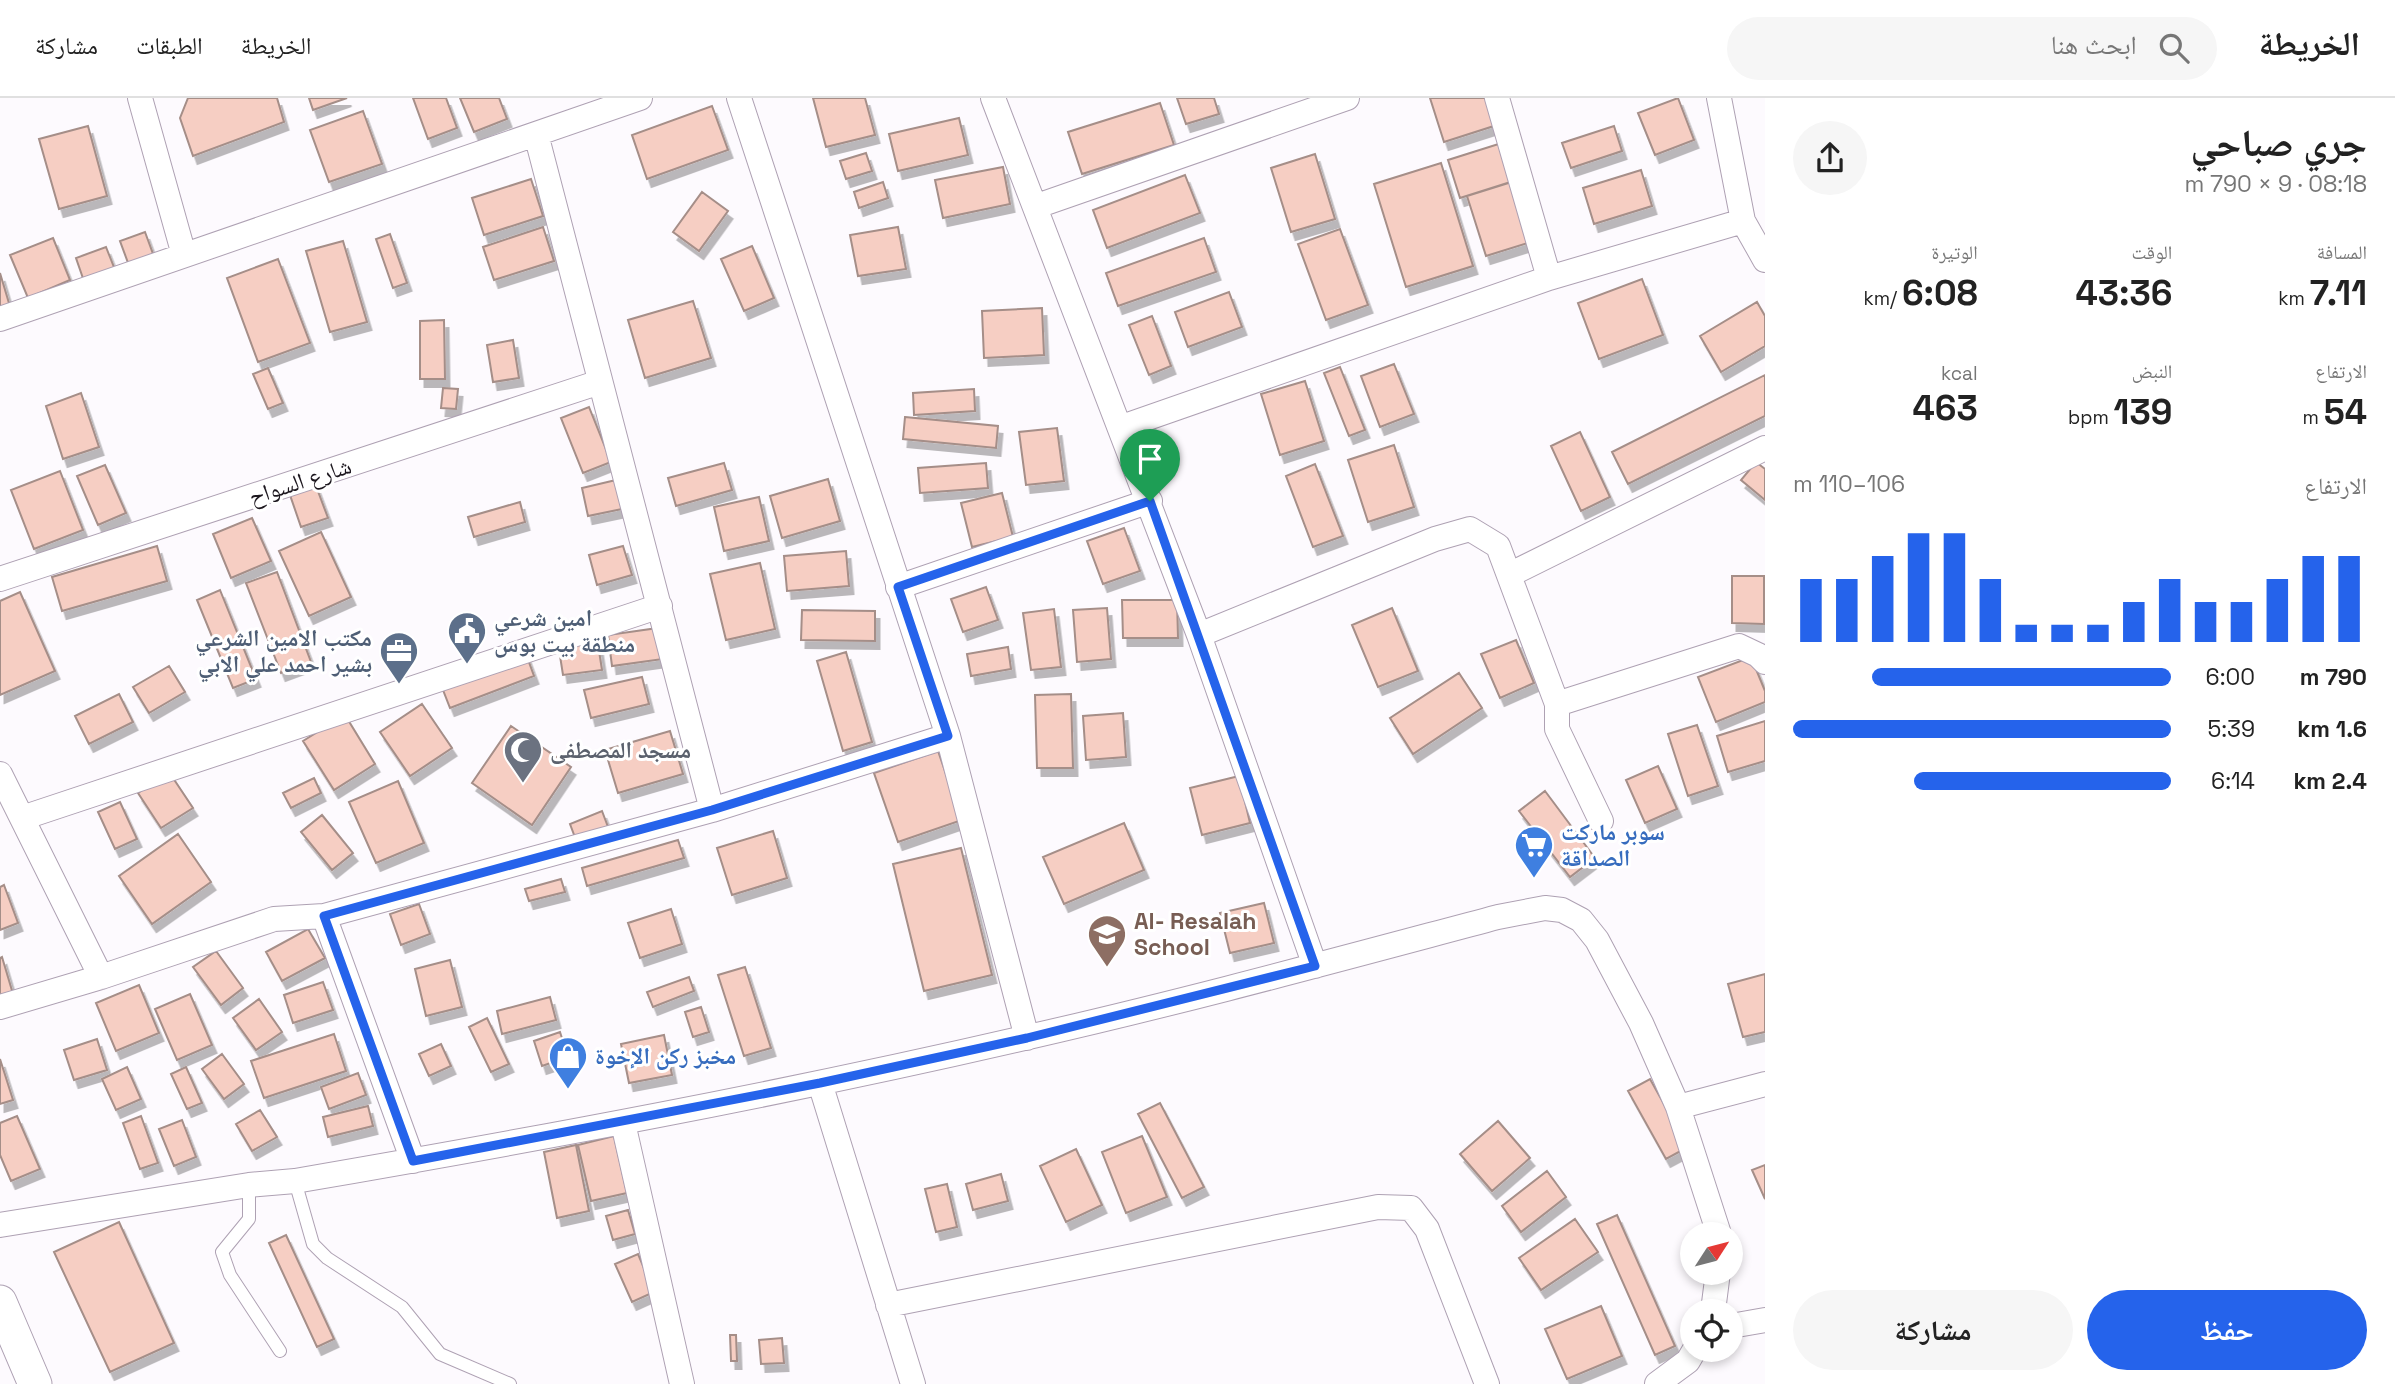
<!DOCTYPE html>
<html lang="ar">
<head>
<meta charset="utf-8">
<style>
	:root { --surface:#fff; --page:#f6f6f6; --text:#222; --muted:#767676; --line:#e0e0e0; --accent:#2563eb }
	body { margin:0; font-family:"Space Grotesk","Noto Naskh Arabic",sans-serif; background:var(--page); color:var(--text); direction:rtl; height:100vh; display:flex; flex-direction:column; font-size:26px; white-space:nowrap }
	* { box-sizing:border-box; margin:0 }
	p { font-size:23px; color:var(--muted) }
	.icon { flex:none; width:38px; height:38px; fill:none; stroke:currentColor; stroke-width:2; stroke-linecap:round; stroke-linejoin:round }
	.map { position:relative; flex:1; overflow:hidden; direction:ltr }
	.sheet { display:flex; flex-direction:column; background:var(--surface); width:630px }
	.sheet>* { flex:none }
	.needle { width:46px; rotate:54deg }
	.controls { position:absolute; left:1680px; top:1124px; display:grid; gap:14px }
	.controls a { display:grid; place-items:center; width:63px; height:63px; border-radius:50%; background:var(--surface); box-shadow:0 4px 10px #0003; font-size:35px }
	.pin { position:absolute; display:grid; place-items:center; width:60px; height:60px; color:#fff; margin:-72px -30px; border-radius:50% 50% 50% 0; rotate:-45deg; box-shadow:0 0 7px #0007 }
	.pin .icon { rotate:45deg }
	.round { display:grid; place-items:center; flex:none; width:74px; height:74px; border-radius:37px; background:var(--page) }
	.head { display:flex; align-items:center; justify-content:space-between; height:119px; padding:0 28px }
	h1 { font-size:38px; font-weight:700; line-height:52px }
	.stats { display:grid; grid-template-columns:repeat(3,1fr); gap:10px; height:119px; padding:7px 28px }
	.stats div { display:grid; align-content:center }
	.stats b { font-size:35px; font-weight:700 }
	.stats small { font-size:19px; font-weight:400 }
	.stats p { font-size:19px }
	.chart { height:196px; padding:14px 28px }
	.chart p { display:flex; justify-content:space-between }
	.chart svg { width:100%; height:126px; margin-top:7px; stroke:var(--accent); stroke-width:6 }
	.primary-button { display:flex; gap:14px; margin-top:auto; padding:14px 28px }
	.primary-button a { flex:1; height:80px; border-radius:42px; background:var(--accent); color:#fff; font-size:28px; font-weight:700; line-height:80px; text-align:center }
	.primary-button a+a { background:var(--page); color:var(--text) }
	ul { padding:0 28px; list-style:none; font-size:23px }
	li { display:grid; grid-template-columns:112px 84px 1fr; align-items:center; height:52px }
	li i { height:18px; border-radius:9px; background:var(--accent) }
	header { display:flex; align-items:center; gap:42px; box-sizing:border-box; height:98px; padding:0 35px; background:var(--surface); border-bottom:2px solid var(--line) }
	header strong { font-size:33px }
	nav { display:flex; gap:38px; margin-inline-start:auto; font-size:24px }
	.search { width:490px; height:63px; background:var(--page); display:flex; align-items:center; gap:18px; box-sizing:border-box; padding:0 24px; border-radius:38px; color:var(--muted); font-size:26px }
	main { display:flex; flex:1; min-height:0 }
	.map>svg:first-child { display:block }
	.building { fill:#f6cec3; stroke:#a58e88; stroke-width:2; filter:url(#shadow) }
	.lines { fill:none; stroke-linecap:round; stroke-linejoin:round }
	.lane-casing { stroke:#aea1b3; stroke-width:14 }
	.street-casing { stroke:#aea1b3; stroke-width:26 }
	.secondary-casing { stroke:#aea1b3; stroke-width:35 }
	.lane { stroke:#fff; stroke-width:12 }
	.street { stroke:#fff; stroke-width:24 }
	.secondary { stroke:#fff; stroke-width:33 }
	.route-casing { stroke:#fff; stroke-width:14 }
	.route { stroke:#2563eb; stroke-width:9 }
	.labels { text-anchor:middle; stroke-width:6; stroke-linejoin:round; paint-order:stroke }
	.street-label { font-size:23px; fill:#1c171e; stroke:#fff }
	.service-label { font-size:23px; font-weight:bold; fill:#4e5e75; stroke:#fff; text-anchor:start }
	.worship-label { font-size:23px; font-weight:bold; fill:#5b616d; stroke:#fff; text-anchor:start }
	.shop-label { font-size:23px; font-weight:bold; fill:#366cbe; stroke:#fff; text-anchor:start }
	.education-label { font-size:23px; font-weight:bold; fill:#785e54; stroke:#fff; text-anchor:start }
</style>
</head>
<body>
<header>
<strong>الخريطة</strong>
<div class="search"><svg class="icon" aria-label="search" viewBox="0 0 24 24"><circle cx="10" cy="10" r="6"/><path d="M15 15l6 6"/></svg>ابحث هنا</div>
<nav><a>الخريطة</a><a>الطبقات</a><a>مشاركة</a></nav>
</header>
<main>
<section class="sheet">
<div class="head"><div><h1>جري صباحي</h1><p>08:18 · 9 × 790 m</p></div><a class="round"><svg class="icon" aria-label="share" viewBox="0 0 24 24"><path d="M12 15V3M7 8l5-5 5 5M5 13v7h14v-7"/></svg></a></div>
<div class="stats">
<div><p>المسافة</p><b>7.11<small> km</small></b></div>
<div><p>الوقت</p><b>43:36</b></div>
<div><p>الوتيرة</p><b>6:08<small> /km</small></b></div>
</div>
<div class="stats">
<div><p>الارتفاع</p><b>54<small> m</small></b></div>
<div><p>النبض</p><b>139<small> bpm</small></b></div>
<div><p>kcal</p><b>463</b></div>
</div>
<div class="chart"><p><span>الارتفاع</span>106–110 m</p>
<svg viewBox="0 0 160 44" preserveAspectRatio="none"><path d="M5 44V22M15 44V22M25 44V14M35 44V6M45 44V6M55 44V22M65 44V38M75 44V38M85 44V38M95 44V30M105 44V22M115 44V30M125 44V30M135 44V22M145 44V14M155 44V14"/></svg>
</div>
<ul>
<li><b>790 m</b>6:00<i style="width:79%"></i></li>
<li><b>1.6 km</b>5:39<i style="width:100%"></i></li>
<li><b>2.4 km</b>6:14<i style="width:68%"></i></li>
</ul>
<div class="primary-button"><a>حفظ</a><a>مشاركة</a></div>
</section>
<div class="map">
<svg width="1765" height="1286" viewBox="0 0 1765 1286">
	<defs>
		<filter id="shadow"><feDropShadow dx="4.5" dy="8" stdDeviation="0" flood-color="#0004"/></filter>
	</defs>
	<rect width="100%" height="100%" fill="#fdfafe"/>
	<!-- building -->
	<path class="building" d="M188 0H277L284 24 193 58 180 20Z
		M309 0H347L313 12Z
		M413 0H446L457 30 428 41Z
		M460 0H499L507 21 474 34Z
		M813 0H865L875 37 826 49Z
		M1177 0H1214L1219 16 1186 26Z
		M1430 0H1489L1497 27 1444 44Z
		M1678 0 1694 42 1655 57 1638 15Z
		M1160 5 1174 47 1082 76 1068 34Z
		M712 8 728 52 647 81 632 37Z
		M363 13 382 66 329 84 310 32Z
		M959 20 968 57 898 73 889 36Z
		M88 28 107 98 59 111 39 41Z
		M1614 28 1622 53 1571 70 1562 45Z
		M1508 43 1520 81 1460 100 1448 62Z
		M866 55 872 73 846 81 840 63Z
		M1315 56 1335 121 1291 134 1271 70Z
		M1441 65 1473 168 1406 189 1374 86Z
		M1003 69 1010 106 943 120 935 82Z
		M1641 72 1652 108 1594 126 1583 90Z
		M1185 77 1200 115 1107 150 1093 112Z
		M531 81 543 118 484 137 472 100Z
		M1518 82 1537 142 1486 158 1467 98Z
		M883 84 888 100 859 110 854 94Z
		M702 94 728 113 699 153 673 134Z
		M543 129 554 163 494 182 483 149Z
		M898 129 906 171 858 178 850 137Z
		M1340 131 1368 207 1326 222 1298 146Z
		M145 134 156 164 131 173 120 143Z
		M390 136 407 185 393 190 376 141Z
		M53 140 70 182 28 200 10 157Z
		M1204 140 1216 174 1118 208 1106 175Z
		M343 143 367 224 330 234 306 153Z
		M752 148 774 200 744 213 721 161Z
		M106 149 117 177 86 189 76 160Z
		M278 161 310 245 258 264 227 180Z
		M0 175 11 212 0 215Z
		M1642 181 1663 237 1599 261 1578 205Z
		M1229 194 1242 229 1188 249 1175 214Z
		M693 203 711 260 645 280 628 222Z
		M1757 204 1765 218V248L1721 274 1700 238Z
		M1042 210 1044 257 984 260 982 213Z
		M1152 218 1171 268 1149 277 1129 227Z
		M444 222 445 281H420V223Z
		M513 242 519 280 493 284 487 247Z
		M1394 266 1414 316 1380 329 1361 278Z
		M1340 269 1365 332 1349 338 1324 275Z
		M268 270 283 305 268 311 253 276Z
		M1765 277V318L1628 386 1612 354Z
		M1305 283 1324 343 1280 357 1261 296Z
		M443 290 458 291 456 311 441 310Z
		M974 291 975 313 914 317 913 295Z
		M81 295 99 349 63 361 46 308Z
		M589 309 611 364 583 375 561 320Z
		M905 319 998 328 996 350 903 341Z
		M1057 330 1064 383 1026 387 1019 334Z
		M1580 334 1610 399 1581 413 1551 348Z
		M1394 347 1414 409 1368 424 1348 362Z
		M1756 364 1765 371V402L1741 382Z
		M724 365 732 392 676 408 668 380Z
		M986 365 988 390 920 395 918 370Z
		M1315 366 1343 438 1313 449 1286 378Z
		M105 367 126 415 98 427 77 378Z
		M60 373 83 432 34 451 11 392Z
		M828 381 840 423 782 440 770 398Z
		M616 382 622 411 588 418 582 390Z
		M316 388 328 420 301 429 290 397Z
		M1002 395 1013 439 972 449 961 405Z
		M759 399 769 443 724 453 714 409Z
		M520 404 525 424 474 439 468 419Z
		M252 420 271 463 231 480 213 436Z
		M1124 430 1140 473 1103 486 1087 443Z
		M321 434 351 499 309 518 279 453Z
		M157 448 167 483 62 513 52 479Z
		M623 448 632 477 597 487 589 457Z
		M846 453 849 488 787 493 784 458Z
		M760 465 775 531 726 542 710 476Z
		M277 474 311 564 281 575 246 485Z
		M1732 478H1764V526L1732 525Z
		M986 489 998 522 963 534 951 501Z
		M220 492 256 581 233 590 197 502Z
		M20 494 55 573 0 597V503Z
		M1122 502H1177L1178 540H1123Z
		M1107 510 1111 561 1077 564 1073 512Z
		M1392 510 1418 573 1378 589 1352 527Z
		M1054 511 1061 569 1031 572 1023 515Z
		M802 512 875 513V543L801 542Z
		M658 530 663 561 612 568 608 537Z
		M597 540 602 572 563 577 558 545Z
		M1516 542 1534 585 1500 600 1481 556Z
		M523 548 534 578 450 610 438 579Z
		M1008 549 1011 571 971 578 967 556Z
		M846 554 872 644 843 653 817 563Z
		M1751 559 1765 593V604L1716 624 1698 579Z
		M169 568 185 594 149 615 133 589Z
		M1459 575 1482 610 1413 656 1390 620Z
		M642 579 649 606 591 620 584 592Z
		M119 596 133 624 89 646 75 618Z
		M1071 596 1073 670H1037L1035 597Z
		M422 606 452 650 410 678 380 634Z
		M1123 615 1126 659 1086 662 1083 618Z
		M345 617 375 666 334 692 303 643Z
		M1765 623V663L1728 674 1717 638Z
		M1697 627 1718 688 1688 698 1668 636Z
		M511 628 571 669 532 727 472 685Z
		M670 633 683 676 618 695 605 652Z
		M938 653 962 722 898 744 874 675Z
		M1658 668 1677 711 1645 725 1626 682Z
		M169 674 193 710 161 730 138 695Z
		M1239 678 1250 725 1202 737 1190 690Z
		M314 680 321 695 291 710 283 695Z
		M398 683 424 745 376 765 349 704Z
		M1545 693 1595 760 1570 779 1519 713Z
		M120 704 137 741 115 751 98 714Z
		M602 713 608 729 576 742 570 726Z
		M322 717 353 755 332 772 301 734Z
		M1124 725 1144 772 1064 806 1043 759Z
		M773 733 787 780 732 797 717 750Z
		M178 736 211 784 152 826 119 778Z
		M678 742 684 760 587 788 582 770Z
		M961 750 992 877 924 893 893 766Z
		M561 781 565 794 529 803 525 791Z
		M4 787 18 825 0 832V789Z
		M1264 805 1274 845 1230 855 1220 815Z
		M419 806 430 836 401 847 390 816Z
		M671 811 682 846 640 860 628 825Z
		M308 831 325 860 282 883 266 854Z
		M216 853 243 890 221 907 193 869Z
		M2 859 13 896 0 900V860Z
		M450 862 462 909 426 918 415 871Z
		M745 869 771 950 744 958 718 877Z
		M1765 876V934L1743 939 1728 886Z
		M689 879 694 893 653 909 647 894Z
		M323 884 333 912 293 925 284 897Z
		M139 887 159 935 116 953 96 905Z
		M190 896 212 947 177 962 155 911Z
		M550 899 556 922 502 936 497 913Z
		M259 901 282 934 256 952 233 920Z
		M701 909 709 934 693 939 685 914Z
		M487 920 509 966 491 974 469 929Z
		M560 934 568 959 542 968 534 943Z
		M334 936 346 973 264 1000 251 963Z
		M664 937 672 977 629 985 621 946Z
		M97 941 107 972 74 982 64 952Z
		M441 946 451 968 429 978 419 956Z
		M222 956 244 986 224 1001 202 971Z
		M0 961 13 1002 0 1006Z
		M127 969 141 1001 116 1012 102 981Z
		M186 969 202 1005 187 1011 171 976Z
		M358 975 366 997 329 1011 321 989Z
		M1650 981 1688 1049 1666 1061 1628 993Z
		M1160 1005 1204 1089 1182 1100 1138 1016Z
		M368 1008 373 1028 328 1039 323 1019Z
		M260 1012 277 1039 252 1053 236 1026Z
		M17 1018 40 1071 11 1083 0 1057V1025Z
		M141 1018 158 1065 140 1071 123 1025Z
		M182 1022 196 1059 174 1068 159 1031Z
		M1498 1023 1530 1060 1492 1093 1460 1056Z
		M614 1038 627 1095 591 1103 578 1047Z
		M1142 1038 1167 1099 1126 1115 1102 1054Z
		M576 1047 589 1113 557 1120 544 1054Z
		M1076 1051 1102 1107 1066 1124 1040 1068Z
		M1765 1067V1101L1752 1072Z
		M1547 1073 1566 1099 1521 1134 1502 1108Z
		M1001 1076 1008 1103 973 1112 966 1086Z
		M947 1086 957 1129 936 1134 925 1091Z
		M628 1112 635 1136 613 1142 606 1118Z
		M1617 1117 1675 1248 1655 1257 1597 1126Z
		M1575 1121 1598 1154 1541 1192 1519 1160Z
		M119 1124 174 1245 110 1274 54 1154Z
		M286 1137 334 1241 317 1249 269 1145Z
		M638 1156 654 1194 632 1204 615 1166Z
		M1601 1208 1622 1258 1567 1281 1545 1231Z
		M730 1237H736L737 1263H731Z
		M782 1240 784 1265 761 1266 759 1242Z"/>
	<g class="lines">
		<!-- lane casing -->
		<g class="lane-casing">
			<path id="lane" d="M295 1083 313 1146 327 1160 402 1209 440 1256 510 1286
				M249 1087V1121L222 1154 230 1177 280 1253"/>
		</g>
		<!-- street casing -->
		<g class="street-casing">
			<path id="street" d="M140 0 184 157
				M739 0 948 638 1027 940
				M993 0 1199 537 1315 868
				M1497 0 1549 180
				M1719 0 1743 123 1765 162
				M536 36 712 712
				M1037 108 1347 0
				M0 221 640 0
				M1122 329 1549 180 1743 123
				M1509 477 1765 350
				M0 481 600 284
				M898 489 1150 403
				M1199 537 1435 441 1470 431 1498 448 1557 606V631L1601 723
				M1557 606 1739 548 1758 557 1765 564
				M0 676 101 879
				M22 720 660 508
				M324 818 413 1063
				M0 909 101 879 274 821 324 818 712 712 948 638
				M820 985 913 1286
				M1678 1009 1765 986
				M623 1025 682 1286
				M0 1127 249 1087 295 1083C539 1041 782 996 1024 940 1183 904 1340 861 1498 819L1545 810 1562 812 1581 822 1597 842 1641 925 1678 1009 1719 1136
				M888 1207 1378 1109 1411 1110 1427 1131 1487 1286
				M1713 1213 1718 1174
				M1731 1228 1765 1222
				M1657 1286 1688 1263 1695 1251"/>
		</g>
		<!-- secondary casing -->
		<g class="secondary-casing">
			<path id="secondary" d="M0 1204 35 1286"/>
		</g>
		<!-- lane -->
		<use href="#lane" class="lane"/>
		<!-- street -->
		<use href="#street" class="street"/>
		<!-- secondary -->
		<use href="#secondary" class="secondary"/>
	</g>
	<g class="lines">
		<!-- route casing -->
		<g class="route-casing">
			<path id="route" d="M1150 403 1315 868 1027 940 820 985 413 1063 324 818 712 712 948 638 898 489Z"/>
		</g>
		<!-- route -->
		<use href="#route" class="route"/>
	</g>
	<!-- icons -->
	<defs>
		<g id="civic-pin" transform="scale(2.0125)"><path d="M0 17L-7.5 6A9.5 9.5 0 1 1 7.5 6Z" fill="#5c6f8a" stroke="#fff"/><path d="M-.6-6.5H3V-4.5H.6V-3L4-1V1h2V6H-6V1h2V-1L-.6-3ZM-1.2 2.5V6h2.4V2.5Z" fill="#fff"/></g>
		<g id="office-pin" transform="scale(2.0125)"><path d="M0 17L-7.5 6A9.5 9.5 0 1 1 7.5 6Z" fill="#5c6f8a" stroke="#fff"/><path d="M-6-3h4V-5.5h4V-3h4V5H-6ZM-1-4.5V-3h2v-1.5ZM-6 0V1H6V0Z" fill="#fff"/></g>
		<g id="mosque-pin" transform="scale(2.0125)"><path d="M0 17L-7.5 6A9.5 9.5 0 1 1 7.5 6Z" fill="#6b7280" stroke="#fff"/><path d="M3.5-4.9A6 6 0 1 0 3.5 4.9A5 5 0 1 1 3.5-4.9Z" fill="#fff"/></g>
		<g id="supermarket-pin" transform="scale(2.0125)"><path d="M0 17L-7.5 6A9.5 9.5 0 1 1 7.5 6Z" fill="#3f7fe0" stroke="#fff"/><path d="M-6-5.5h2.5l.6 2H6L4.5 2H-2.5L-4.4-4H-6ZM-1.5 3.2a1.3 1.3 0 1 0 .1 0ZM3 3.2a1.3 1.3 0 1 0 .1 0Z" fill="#fff"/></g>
		<g id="school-pin" transform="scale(2.0125)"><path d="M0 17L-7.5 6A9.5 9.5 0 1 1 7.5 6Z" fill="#8d6e63" stroke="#fff"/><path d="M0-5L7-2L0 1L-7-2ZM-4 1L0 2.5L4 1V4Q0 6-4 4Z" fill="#fff"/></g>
		<g id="shop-pin" transform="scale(2.0125)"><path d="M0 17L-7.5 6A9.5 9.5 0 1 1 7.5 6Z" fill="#3f7fe0" stroke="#fff"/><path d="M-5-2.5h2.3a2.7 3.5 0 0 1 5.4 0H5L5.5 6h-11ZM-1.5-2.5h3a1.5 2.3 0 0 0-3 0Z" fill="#fff"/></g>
	</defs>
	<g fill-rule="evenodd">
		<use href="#civic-pin" x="467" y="533"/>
		<use href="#office-pin" x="399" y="553"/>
		<use href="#mosque-pin" x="523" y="652"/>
		<use href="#supermarket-pin" x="1534" y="747"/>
		<use href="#school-pin" x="1107" y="836"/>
		<use href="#shop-pin" x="568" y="958"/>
	</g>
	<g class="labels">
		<!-- street labels -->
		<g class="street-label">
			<text transform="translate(300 383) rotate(-18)" y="8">شارع السواح</text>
		</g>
		<!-- service labels -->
		<g class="service-label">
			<text x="494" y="528">امين شرعي<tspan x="494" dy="26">منطقة بيت بوس</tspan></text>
			<text x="372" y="548" text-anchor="end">مكتب الامين الشرعي<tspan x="372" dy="26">بشير احمد علي الابي</tspan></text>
		</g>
		<!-- worship labels -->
		<g class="worship-label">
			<text x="550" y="660">مسجد المصطفى</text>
		</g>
		<!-- shop labels -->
		<g class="shop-label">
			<text x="1561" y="742">سوبر ماركت<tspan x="1561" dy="26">الصداقة</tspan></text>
			<text x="595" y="966">مخبز ركن الإخوة</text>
		</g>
		<!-- education labels -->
		<g class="education-label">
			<text x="1134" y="831">Al- Resalah<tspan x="1134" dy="26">School</tspan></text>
		</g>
	</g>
</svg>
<div class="controls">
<a><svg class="needle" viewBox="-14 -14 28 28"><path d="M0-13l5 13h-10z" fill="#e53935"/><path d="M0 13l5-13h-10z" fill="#767676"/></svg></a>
<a><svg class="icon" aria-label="locate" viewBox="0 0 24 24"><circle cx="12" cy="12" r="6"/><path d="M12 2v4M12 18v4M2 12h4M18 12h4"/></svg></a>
</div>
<div class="pin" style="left:1150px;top:403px;background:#1e9e55"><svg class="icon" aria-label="arrive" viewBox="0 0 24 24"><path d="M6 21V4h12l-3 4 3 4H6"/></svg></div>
</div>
</main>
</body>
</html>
